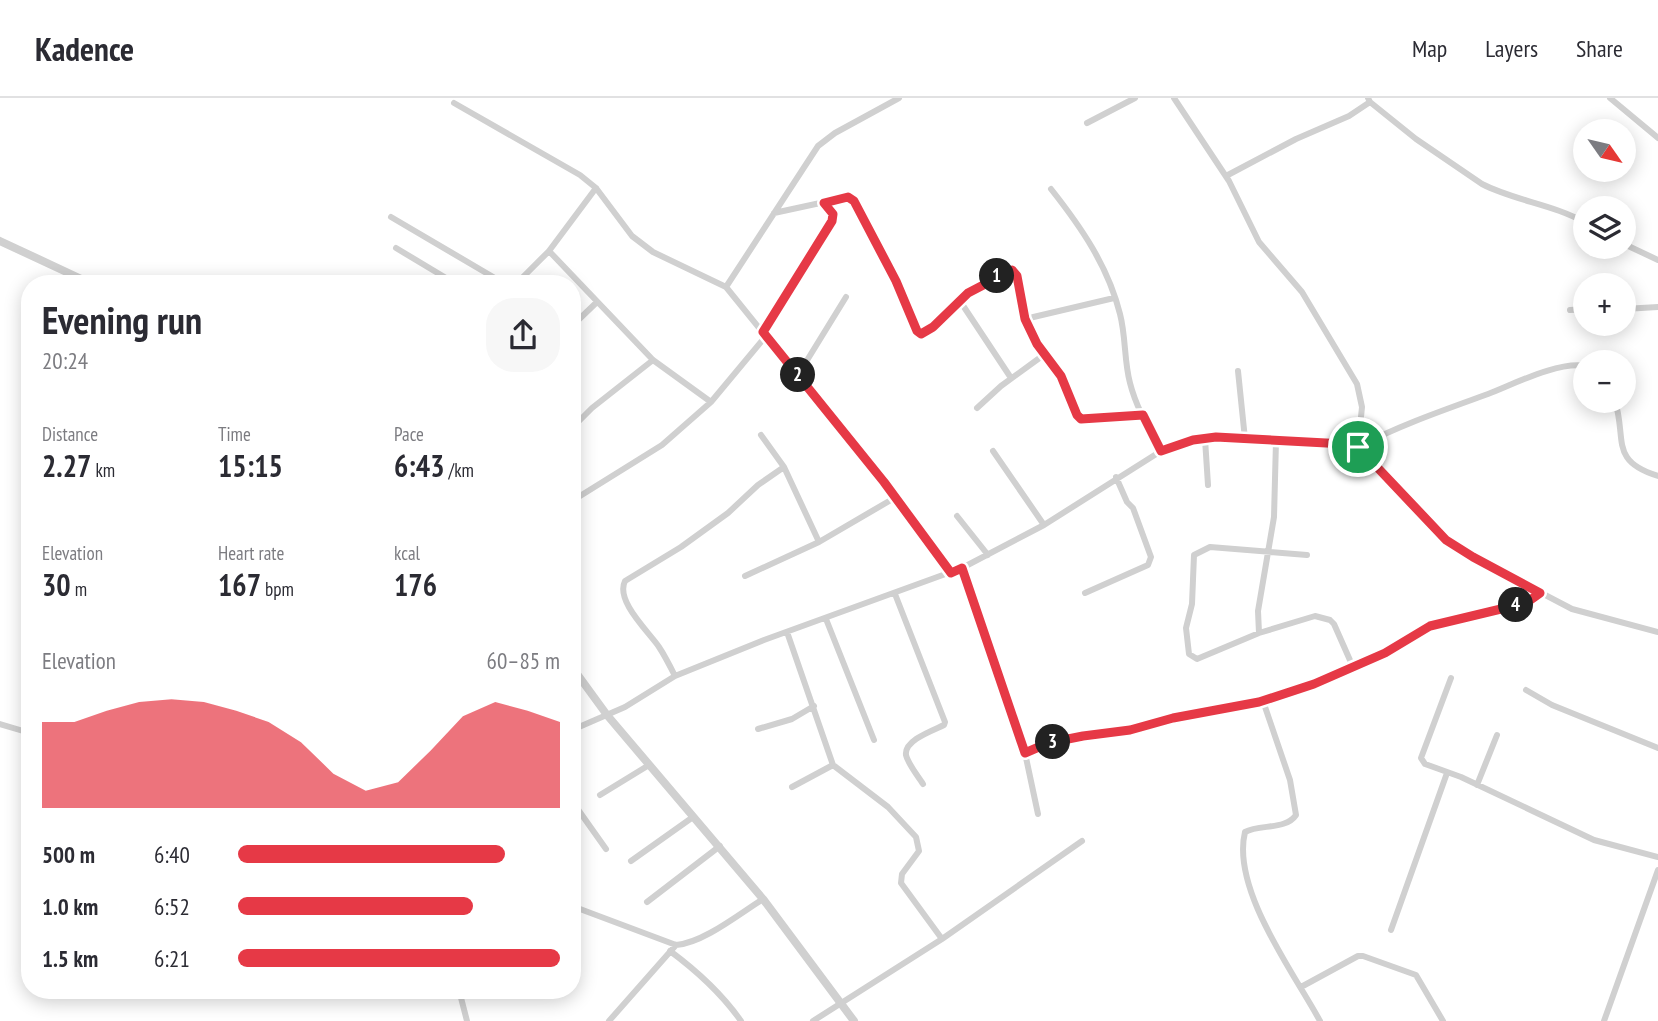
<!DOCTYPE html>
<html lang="en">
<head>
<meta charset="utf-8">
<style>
	:root { --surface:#fff; --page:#f7f7f7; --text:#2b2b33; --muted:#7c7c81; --line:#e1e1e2; --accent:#e63946 }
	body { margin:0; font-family:"PT Sans Narrow",sans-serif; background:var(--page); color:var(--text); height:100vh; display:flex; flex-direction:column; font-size:26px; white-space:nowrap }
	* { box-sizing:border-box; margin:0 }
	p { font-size:23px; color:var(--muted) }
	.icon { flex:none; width:38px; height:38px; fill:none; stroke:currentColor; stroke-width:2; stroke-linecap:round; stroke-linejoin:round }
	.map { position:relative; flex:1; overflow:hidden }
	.drawer { position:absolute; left:21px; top:177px; width:560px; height:724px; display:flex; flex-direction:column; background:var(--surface); border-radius:28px; box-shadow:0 4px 18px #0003 }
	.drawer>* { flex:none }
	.needle { width:46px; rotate:124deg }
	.controls { position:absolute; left:1573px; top:21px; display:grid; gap:14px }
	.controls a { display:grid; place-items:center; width:63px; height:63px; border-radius:50%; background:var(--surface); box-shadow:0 4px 18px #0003; font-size:35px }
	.pin { position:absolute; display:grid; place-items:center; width:60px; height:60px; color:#fff; margin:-30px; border:4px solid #fff; border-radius:50%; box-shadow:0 2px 7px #0007 }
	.km { position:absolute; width:35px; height:35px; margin:-18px; border-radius:50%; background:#222; color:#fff; font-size:19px; line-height:35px; text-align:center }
	.round { display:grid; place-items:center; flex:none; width:74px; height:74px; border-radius:28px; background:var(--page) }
	.head { display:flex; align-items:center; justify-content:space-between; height:119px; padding:0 21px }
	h1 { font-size:38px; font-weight:700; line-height:52px }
	.figures { display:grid; grid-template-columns:repeat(3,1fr); gap:10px; height:119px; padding:7px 21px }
	.figures div { display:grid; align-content:center }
	.figures b { font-size:30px; font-weight:700 }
	.figures small { font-size:19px; font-weight:400 }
	.figures p { font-size:19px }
	.chart { height:196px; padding:14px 21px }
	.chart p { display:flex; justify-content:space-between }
	.chart svg { width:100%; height:126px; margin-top:7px; fill:var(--accent); opacity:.7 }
	ul { padding:0 21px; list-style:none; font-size:23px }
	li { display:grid; grid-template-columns:112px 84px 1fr; align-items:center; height:52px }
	li i { height:18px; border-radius:9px; background:var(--accent) }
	header { display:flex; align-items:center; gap:42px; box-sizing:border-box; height:98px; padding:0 35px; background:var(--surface); border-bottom:2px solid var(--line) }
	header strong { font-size:33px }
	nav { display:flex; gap:38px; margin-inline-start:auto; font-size:24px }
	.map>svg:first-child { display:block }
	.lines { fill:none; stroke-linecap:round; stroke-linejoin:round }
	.minor { stroke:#d0d0d0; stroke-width:6 }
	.tertiary { stroke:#d0d0d0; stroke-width:8 }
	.route-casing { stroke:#fff; stroke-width:14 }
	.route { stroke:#e63946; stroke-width:9 }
</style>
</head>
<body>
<header>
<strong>Kadence</strong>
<nav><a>Map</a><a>Layers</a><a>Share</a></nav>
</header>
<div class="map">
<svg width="1658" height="923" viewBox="0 0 1658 923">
	<rect width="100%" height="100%" fill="#fff"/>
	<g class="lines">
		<!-- minor -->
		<path class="minor" d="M1174 0 1229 83 1259 144 1302 194 1357 286 1362 309 1358 349
			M1368 0 1370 4 1416 41 1482 86C1515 103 1553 106 1586 125
			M1610 0 1658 40
			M454 5 580 77 596 90 632 138 653 154 726 189 884 384 951 475
			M1087 25 1135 0
			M1226 78 1296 41 1349 18 1370 4
			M1051 91C1081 129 1108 168 1120 216 1126 239 1124 263 1130 285 1136 309 1149 331 1161 353
			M774 115 848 99 854 103 896 183 917 233 921 236 933 229 968 195 1007 172 1016 174 1017 178 1025 221
			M391 119 505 186
			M1624 146 1658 162
			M396 150 456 186
			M549 153 653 262 711 304
			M516 186 549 153 596 90
			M726 189 818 48 835 35 899 0
			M1114 200 1025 221 1037 246 1061 278 1077 317 1081 321 1143 317
			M960 203 1011 280
			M1624 211 1658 209
			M1570 212 1586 211
			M572 228 597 204
			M763 234 832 123 833 116 824 105
			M1238 273 1245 341
			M798 277 846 199
			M1615 303C1627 341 1609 363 1658 378
			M977 310 1001 288 1045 256
			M572 330 592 310 653 262
			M761 337 784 369 819 444
			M1205 341 1208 387
			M1358 349C1400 327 1444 312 1488 296 1514 286 1558 263 1586 268
			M993 353 1044 427
			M572 403 662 347 711 304 766 238
			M957 418 988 457
			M1307 457 1210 449 1194 457 1192 506 1186 530 1189 556 1197 561 1259 535 1315 518 1330 522 1334 526 1353 569
			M962 470 1025 655 1038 716
			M745 478 819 444 896 399
			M1085 495 1148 467 1151 459 1133 410 1127 404 1116 379
			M895 496 945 624 944 627C934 632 904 642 906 657 908 666 918 678 923 686
			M826 521 874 642
			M787 534 833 667 888 709 916 739 919 753 902 776 901 785 942 841
			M1259 535 1258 513 1274 419 1276 343
			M675 578C670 568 665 558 659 549 649 534 615 503 625 483L681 449 728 415 758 387 784 369
			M1451 580 1421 660 1425 666 1461 679 1594 742 1658 759
			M1526 592 1552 607 1658 650
			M1263 603 1290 682 1296 717C1286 732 1260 726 1245 734 1231 791 1294 875 1320 923
			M0 626 30 635
			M758 631 792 621 814 608
			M572 632 625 609 675 578 764 542 962 470 1044 427 1161 353 1193 342 1216 339 1345 346 1358 349 1446 442 1473 459 1572 511 1658 534
			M1025 655 1048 645 1083 638 1130 632 1173 620 1259 604 1314 586 1385 555 1430 528 1526 505 1540 495
			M1477 687 1497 637
			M792 689 833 667
			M600 697 649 667
			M572 703 606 751
			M631 763 693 719
			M647 804 720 748
			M572 808 676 847C703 845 739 816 763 801
			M1391 832 1447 675
			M670 853C697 873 722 896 741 923
			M1301 889 1358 858H1363L1416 877 1443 923
			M459 892 467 923
			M609 923 676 847
			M813 923 942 841 1082 743
			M1604 923 1658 772"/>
		<!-- tertiary -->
		<path class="tertiary" d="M0 143 92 186
			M572 569 607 617 763 801 854 923"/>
	</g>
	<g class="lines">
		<!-- route casing -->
		<g class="route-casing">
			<path id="route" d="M848 99 854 103 896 183 917 233 921 236 933 229 968 195 1012 172 1017 178 1025 221 1037 246 1061 278 1077 317 1081 321 1143 317 1161 353 1193 342 1216 339 1345 346 1358 349 1446 442 1473 459 1540 495 1526 505 1430 528 1385 555 1314 586 1259 604 1173 620 1130 632 1083 638 1048 645 1025 655 962 470 951 475 884 384 763 234 832 123 833 116 824 105Z"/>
		</g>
		<!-- route -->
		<use href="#route" class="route"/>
	</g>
</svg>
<div class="controls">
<a><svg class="needle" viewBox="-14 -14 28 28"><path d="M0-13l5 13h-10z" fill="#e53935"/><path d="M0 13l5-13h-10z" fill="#7c7c81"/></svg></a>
<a><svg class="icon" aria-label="layers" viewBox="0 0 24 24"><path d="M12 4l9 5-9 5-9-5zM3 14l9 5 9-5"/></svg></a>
<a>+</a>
<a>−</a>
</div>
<div class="pin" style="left:1358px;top:349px;background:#1e9e55"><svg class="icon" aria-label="arrive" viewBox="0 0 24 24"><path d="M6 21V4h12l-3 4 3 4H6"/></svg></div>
<b class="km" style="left:997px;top:178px">1</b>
<b class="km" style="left:798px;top:277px">2</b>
<b class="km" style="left:1053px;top:644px">3</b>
<b class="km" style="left:1516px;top:507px">4</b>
<section class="drawer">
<div class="head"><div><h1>Evening run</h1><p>20:24</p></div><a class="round"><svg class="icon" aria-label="share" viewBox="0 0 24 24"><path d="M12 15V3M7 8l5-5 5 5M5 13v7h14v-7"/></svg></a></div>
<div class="figures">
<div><p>Distance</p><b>2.27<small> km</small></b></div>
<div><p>Time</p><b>15:15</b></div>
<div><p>Pace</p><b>6:43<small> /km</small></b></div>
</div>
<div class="figures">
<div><p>Elevation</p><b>30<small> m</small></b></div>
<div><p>Heart rate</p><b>167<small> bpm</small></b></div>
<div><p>kcal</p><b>176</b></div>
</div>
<div class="chart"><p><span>Elevation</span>60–85 m</p>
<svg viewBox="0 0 160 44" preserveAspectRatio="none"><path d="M0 44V14L10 14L20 10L30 7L40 6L50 7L60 10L70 14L80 21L90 32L100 38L110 35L120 24L130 12L140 7L150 10L160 14V44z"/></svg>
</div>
<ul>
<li><b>500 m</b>6:40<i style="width:83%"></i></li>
<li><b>1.0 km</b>6:52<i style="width:73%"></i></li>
<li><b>1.5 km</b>6:21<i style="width:100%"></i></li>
</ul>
</section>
</div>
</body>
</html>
